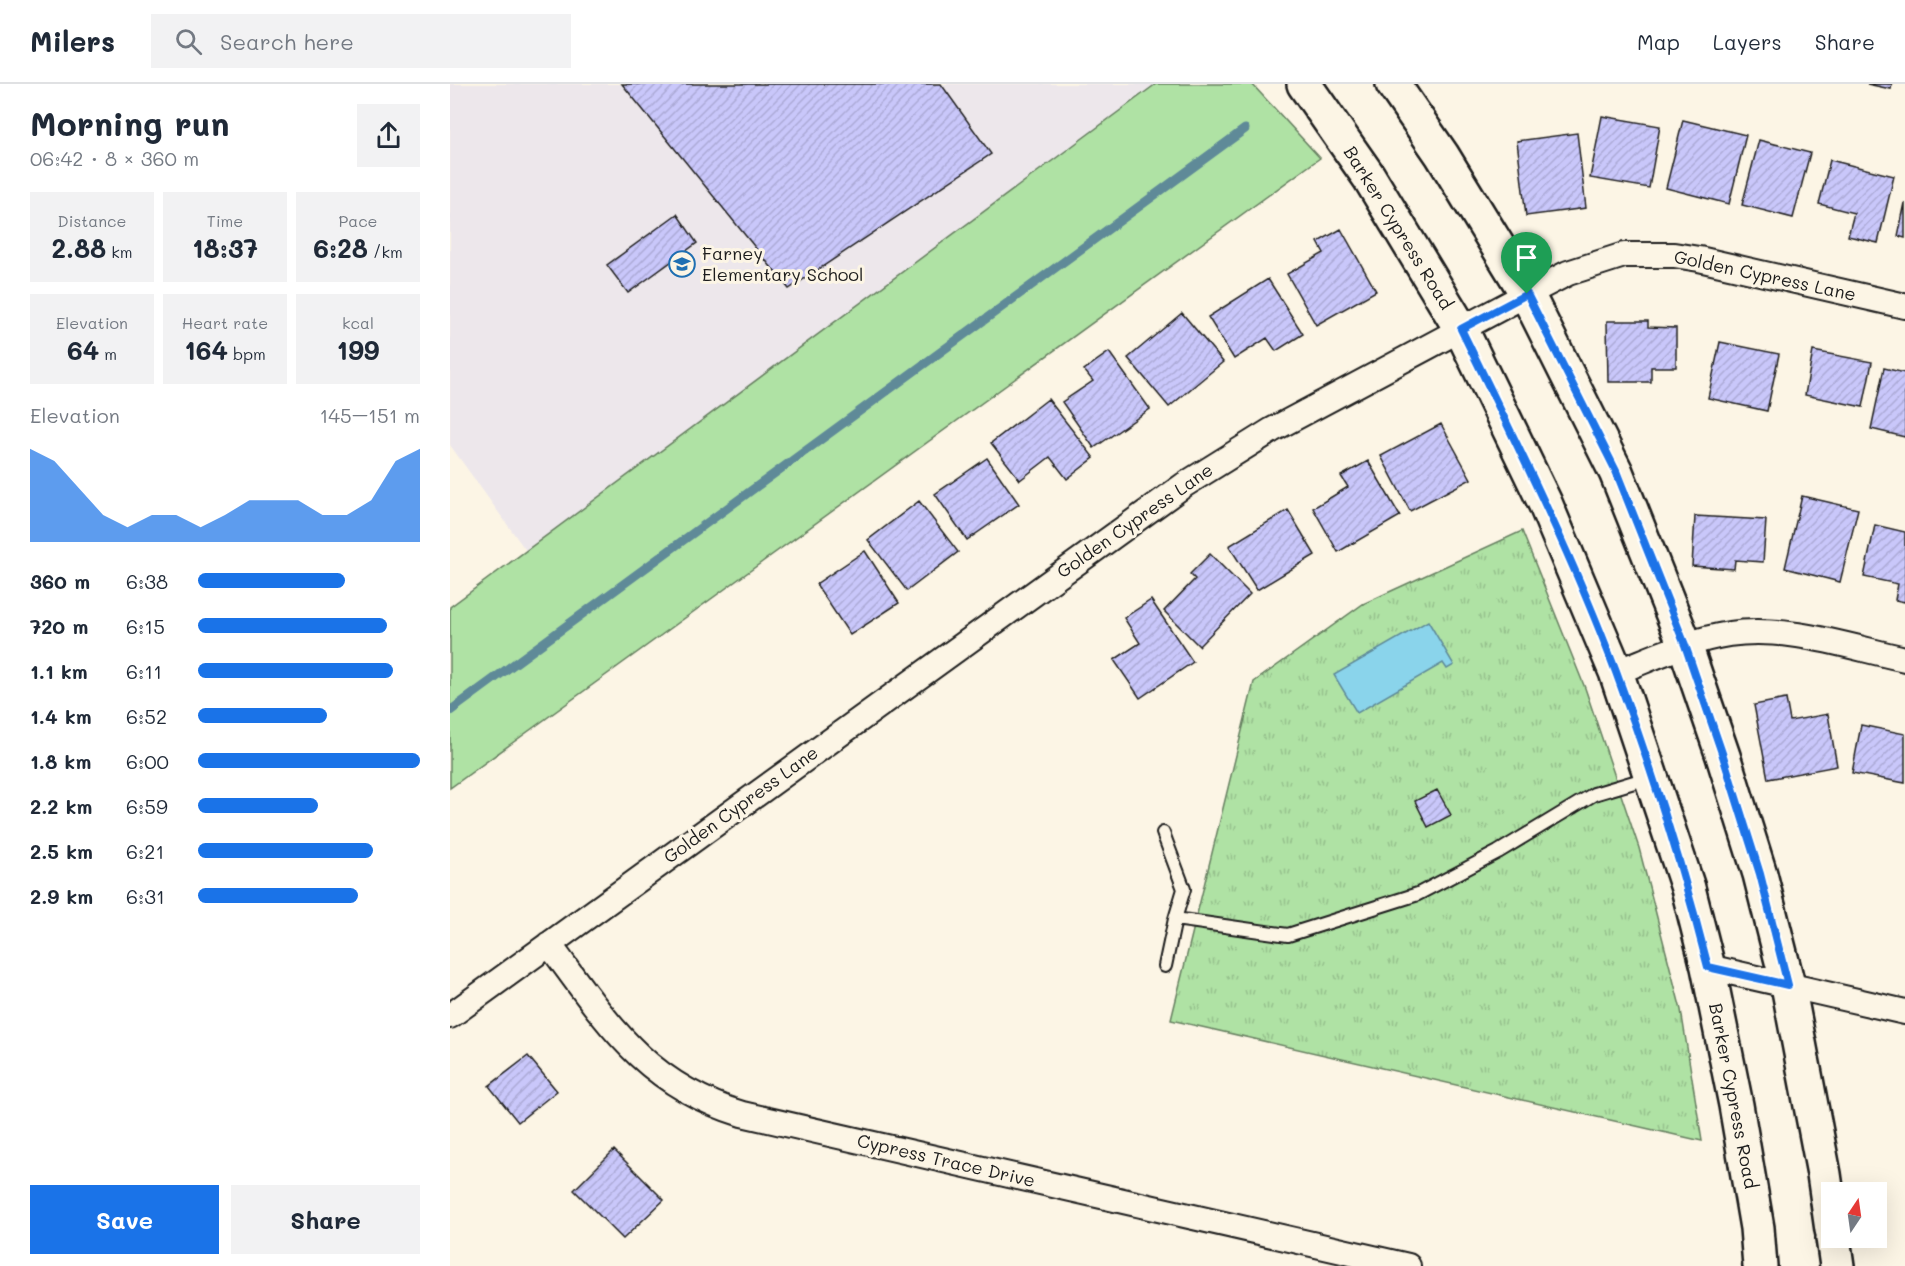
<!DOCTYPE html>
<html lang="en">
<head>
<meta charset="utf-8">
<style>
	:root { --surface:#fff; --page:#f2f2f3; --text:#1f2937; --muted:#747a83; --line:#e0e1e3; --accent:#1a73e8 }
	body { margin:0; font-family:Mali,sans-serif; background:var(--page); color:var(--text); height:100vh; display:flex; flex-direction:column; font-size:22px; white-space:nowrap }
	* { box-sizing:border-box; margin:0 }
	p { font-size:20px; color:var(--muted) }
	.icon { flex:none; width:33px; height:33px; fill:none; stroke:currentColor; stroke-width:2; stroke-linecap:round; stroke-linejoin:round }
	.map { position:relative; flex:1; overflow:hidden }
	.drawer { display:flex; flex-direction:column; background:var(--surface); width:450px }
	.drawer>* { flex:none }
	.needle { width:39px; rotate:13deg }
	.controls { position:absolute; left:1371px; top:1098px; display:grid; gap:12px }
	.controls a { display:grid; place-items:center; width:66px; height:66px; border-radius:0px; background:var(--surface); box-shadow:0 6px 24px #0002; font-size:30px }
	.pin { position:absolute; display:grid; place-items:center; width:51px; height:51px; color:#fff; margin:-62px -26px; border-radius:50% 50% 50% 0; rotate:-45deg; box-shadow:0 0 6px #0007 }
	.pin .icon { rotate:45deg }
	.round { display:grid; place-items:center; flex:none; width:63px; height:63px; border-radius:0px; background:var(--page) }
	.overview { display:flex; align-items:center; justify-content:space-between; height:102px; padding:0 30px }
	h1 { font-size:33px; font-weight:700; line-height:45px }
	.stats { display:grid; grid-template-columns:repeat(3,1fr); gap:9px; height:102px; padding:6px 30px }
	.stats div { display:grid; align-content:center; border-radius:0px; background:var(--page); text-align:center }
	.stats b { font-size:26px; font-weight:700 }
	.stats small { font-size:16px; font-weight:400 }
	.stats p { font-size:16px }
	.chart { height:168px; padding:12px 30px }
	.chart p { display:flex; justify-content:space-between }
	.chart svg { width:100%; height:108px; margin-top:6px; fill:var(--accent); opacity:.7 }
	.cta { display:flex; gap:12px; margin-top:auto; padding:12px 30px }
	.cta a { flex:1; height:69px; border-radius:0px; background:var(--accent); color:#fff; font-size:24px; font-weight:700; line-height:69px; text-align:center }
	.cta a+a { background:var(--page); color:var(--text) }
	ul { padding:0 30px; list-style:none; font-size:20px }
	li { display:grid; grid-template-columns:96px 72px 1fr; align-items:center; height:45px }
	li i { height:15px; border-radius:8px; background:var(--accent) }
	header { display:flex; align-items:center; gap:36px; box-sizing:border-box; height:84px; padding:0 30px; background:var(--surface); border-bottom:2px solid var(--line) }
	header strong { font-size:28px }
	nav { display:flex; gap:33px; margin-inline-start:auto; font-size:21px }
	.search { width:420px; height:54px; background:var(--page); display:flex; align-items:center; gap:15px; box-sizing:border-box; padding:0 21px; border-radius:0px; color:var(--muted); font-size:22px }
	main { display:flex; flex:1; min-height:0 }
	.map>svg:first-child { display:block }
	.built { fill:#ede7eb }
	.grass { fill:#afe2a4; stroke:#667f60; stroke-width:1.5 }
	.park { fill:url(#park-tufts); stroke:#667f60; stroke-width:1.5 }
	.water { fill:#8ad4eb; stroke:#5e8a98; stroke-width:1.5 }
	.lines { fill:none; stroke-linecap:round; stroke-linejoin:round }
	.stream { stroke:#5e8a98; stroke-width:9 }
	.building { fill:url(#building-hatch); stroke:#1c1c1c; stroke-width:1.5 }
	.service-casing { stroke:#1c1c1c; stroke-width:16 }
	.minor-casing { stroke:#1c1c1c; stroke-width:28 }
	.secondary-casing { stroke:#1c1c1c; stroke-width:38 }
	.service { stroke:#fcf5e5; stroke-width:12 }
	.minor { stroke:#fcf5e5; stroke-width:24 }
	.secondary { stroke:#fcf5e5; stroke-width:33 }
	.route-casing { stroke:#fff; stroke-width:12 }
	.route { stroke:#1a73e8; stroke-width:8 }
	.labels { text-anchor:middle; stroke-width:6; stroke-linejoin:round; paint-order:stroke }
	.street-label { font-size:18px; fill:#1c1c1c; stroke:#fcf5e5 }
	.poi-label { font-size:18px; fill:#1c1c1c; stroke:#fcf5e5; text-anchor:start }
</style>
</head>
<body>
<header>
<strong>Milers</strong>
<div class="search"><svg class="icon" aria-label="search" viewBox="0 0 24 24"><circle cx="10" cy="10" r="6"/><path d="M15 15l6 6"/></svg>Search here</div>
<nav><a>Map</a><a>Layers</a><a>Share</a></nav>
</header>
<main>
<section class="drawer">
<div class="overview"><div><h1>Morning run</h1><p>06:42 · 8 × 360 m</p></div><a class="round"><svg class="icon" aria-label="share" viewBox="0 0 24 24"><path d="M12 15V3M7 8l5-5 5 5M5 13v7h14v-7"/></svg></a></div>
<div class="stats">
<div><p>Distance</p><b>2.88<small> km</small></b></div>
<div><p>Time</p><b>18:37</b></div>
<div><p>Pace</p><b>6:28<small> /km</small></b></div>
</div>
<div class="stats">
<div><p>Elevation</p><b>64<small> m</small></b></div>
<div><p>Heart rate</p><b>164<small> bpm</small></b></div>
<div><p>kcal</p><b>199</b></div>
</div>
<div class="chart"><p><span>Elevation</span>145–151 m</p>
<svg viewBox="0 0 160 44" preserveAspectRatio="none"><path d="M0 44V6L10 11L20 22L30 33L40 38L50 33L60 33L70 38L80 33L90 27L100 27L110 27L120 33L130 33L140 27L150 11L160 6V44z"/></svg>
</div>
<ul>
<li><b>360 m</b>6:38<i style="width:66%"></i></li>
<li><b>720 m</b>6:15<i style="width:85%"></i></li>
<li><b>1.1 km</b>6:11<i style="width:88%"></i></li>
<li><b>1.4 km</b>6:52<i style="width:58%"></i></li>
<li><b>1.8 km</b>6:00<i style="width:100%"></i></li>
<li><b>2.2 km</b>6:59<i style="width:54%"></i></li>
<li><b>2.5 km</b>6:21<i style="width:79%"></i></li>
<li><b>2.9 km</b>6:31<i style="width:72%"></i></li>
</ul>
<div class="cta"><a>Save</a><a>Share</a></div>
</section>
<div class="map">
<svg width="1455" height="1182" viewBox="0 0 1455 1182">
	<defs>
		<pattern id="park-tufts" width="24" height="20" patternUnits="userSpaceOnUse" patternTransform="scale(1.5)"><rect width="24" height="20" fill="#afe2a4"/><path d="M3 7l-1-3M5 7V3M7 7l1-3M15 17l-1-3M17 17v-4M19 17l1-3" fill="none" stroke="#96c18d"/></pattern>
		<pattern id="building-hatch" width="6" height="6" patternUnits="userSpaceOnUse" patternTransform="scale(1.5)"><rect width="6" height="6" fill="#c9c7fa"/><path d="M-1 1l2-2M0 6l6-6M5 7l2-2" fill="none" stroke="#acaad6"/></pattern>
	</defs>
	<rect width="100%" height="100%" fill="#fcf5e5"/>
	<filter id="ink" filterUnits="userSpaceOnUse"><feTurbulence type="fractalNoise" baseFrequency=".0167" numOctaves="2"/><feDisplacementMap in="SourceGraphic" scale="12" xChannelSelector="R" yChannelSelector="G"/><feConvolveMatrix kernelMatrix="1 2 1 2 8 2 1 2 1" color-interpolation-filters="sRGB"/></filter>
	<g filter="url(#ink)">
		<!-- built -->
		<path class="built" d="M0 0H706L77 468 0 361Z"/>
		<!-- grass -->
		<path class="grass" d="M706 0H802L870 74 0 704V523Z"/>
		<!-- park -->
		<path class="park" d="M1072 447 1135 604 1189 764 1231 926 1252 1057 721 936 804 598 913 520Z"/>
		<!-- water -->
		<path class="water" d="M978 537 1004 581 997 585 993 579 907 629 884 591Z"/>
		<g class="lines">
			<!-- stream -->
			<path class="stream" d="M0 627 795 45"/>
		</g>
		<!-- building -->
		<path class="building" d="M172 0H491L541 70 339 205Z
			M1417 0H1442L1441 5Z
			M1152 32 1210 42 1199 104 1140 94Z
			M1233 36 1296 51 1279 120 1216 104Z
			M1127 49 1136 124 1076 132 1067 57Z
			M1309 56 1360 69 1343 134 1292 121Z
			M1380 76 1444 92 1428 159 1398 152 1404 129 1369 120Z
			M1455 119V154L1448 152Z
			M227 130 247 159 178 209 157 181Z
			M891 145 926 207 866 241 837 190 874 169 868 158Z
			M818 195 853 250 826 267 817 254 784 275 758 233Z
			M732 229 773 278 719 323 678 274Z
			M1157 237H1198V243L1226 244V283H1201V298H1158Z
			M1270 258 1329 270 1317 327 1258 314Z
			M1363 267 1422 278 1413 323 1355 311Z
			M659 268 700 325 644 364 612 318 643 297 634 286Z
			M1434 284 1455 289V353L1421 345Z
			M598 315 644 374 617 395 600 373 570 396 541 359Z
			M991 340 1021 395 960 427 931 372Z
			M537 374 569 420 517 456 485 410Z
			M918 377 950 432 888 468 863 424 898 403 891 392Z
			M1352 412 1408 425 1390 498 1335 484Z
			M469 417 508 468 457 507 418 456Z
			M838 426 865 471 807 506 779 462Z
			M1245 432 1316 436 1313 478 1285 476 1284 485 1242 482Z
			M1425 441 1455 448V518L1445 516 1448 500 1414 493Z
			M415 467 449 519 400 551 366 500Z
			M760 470 800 510 749 562 714 527 745 495 740 490Z
			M701 516 743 578 690 614 664 576 690 559 674 534Z
			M1336 615 1340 637 1378 630 1387 682 1318 695 1304 621Z
			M1411 641 1455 650V699L1402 689Z
			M987 706 1001 731 978 743 965 717Z
			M78 972 107 1007 68 1038 39 1002Z
			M164 1066 214 1116 173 1155 124 1106Z"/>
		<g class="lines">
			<!-- service casing -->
			<g class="service-casing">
				<path id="service" d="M713 749 734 805 725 835 715 882
					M725 835 838 851 968 810 1048 768 1144 710 1201 693"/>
			</g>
			<!-- minor casing -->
			<g class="minor-casing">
				<path id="minor" d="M1166 588C1203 574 1240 556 1279 550 1337 541 1399 563 1455 575
					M99 860C157 938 194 1000 292 1030L958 1182
					M1258 883 1455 928
					M0 932 734 401 822 346 1077 210 1118 189 1174 171H1224L1249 175 1455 222"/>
			</g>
			<!-- secondary casing -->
			<g class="secondary-casing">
				<path id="secondary" d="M854 0 919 93 1011 245 1095 419 1166 588 1238 804 1258 883 1286 1021 1307 1144 1310 1182
					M943 0 992 71 1077 210 1166 388 1235 561 1273 672 1310 790 1338 901 1374 1090 1382 1146
					M1383 1154 1387 1182"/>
			</g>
			<!-- service -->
			<use href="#service" class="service"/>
			<!-- minor -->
			<use href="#minor" class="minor"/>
			<!-- secondary -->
			<use href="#secondary" class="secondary"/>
		</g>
	</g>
	<g class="lines" filter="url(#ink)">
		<!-- route casing -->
		<g class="route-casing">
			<path id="route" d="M1077 210 1166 387 1235 561 1273 672 1310 790 1338 901 1258 883C1233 784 1202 685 1166 588 1122 471 1066 358 1011 245Z"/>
		</g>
		<!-- route -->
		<use href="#route" class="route"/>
	</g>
	<!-- icons -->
	<defs>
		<g id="school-ring" transform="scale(1.35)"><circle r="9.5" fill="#fcf5e5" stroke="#1f6fb2" stroke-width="1.5"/><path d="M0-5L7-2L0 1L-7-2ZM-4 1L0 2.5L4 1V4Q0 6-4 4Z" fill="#1f6fb2"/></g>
	</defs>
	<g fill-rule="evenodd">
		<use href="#school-ring" x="232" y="180"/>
	</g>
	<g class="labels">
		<!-- street labels -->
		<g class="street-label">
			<text transform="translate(948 144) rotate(58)" y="6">Barker Cypress Road</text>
			<text transform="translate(1315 192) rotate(12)" y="6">Golden Cypress Lane</text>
			<text transform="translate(685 437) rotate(-35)" y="6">Golden Cypress Lane</text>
			<text transform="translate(291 721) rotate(-36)" y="6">Golden Cypress Lane</text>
			<text transform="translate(1283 1012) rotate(79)" y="6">Barker Cypress Road</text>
			<text transform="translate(496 1077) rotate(13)" y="6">Cypress Trace Drive</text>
		</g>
		<!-- poi labels -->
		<g class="poi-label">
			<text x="252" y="176">Farney<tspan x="252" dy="21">Elementary School</tspan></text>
		</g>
	</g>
</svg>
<div class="controls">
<a><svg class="needle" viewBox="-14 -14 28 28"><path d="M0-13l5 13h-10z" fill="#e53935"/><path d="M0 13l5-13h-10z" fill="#747a83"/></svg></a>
</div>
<div class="pin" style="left:1077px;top:210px;background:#1e9e55"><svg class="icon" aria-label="arrive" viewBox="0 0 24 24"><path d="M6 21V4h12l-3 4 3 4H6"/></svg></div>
</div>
</main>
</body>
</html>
